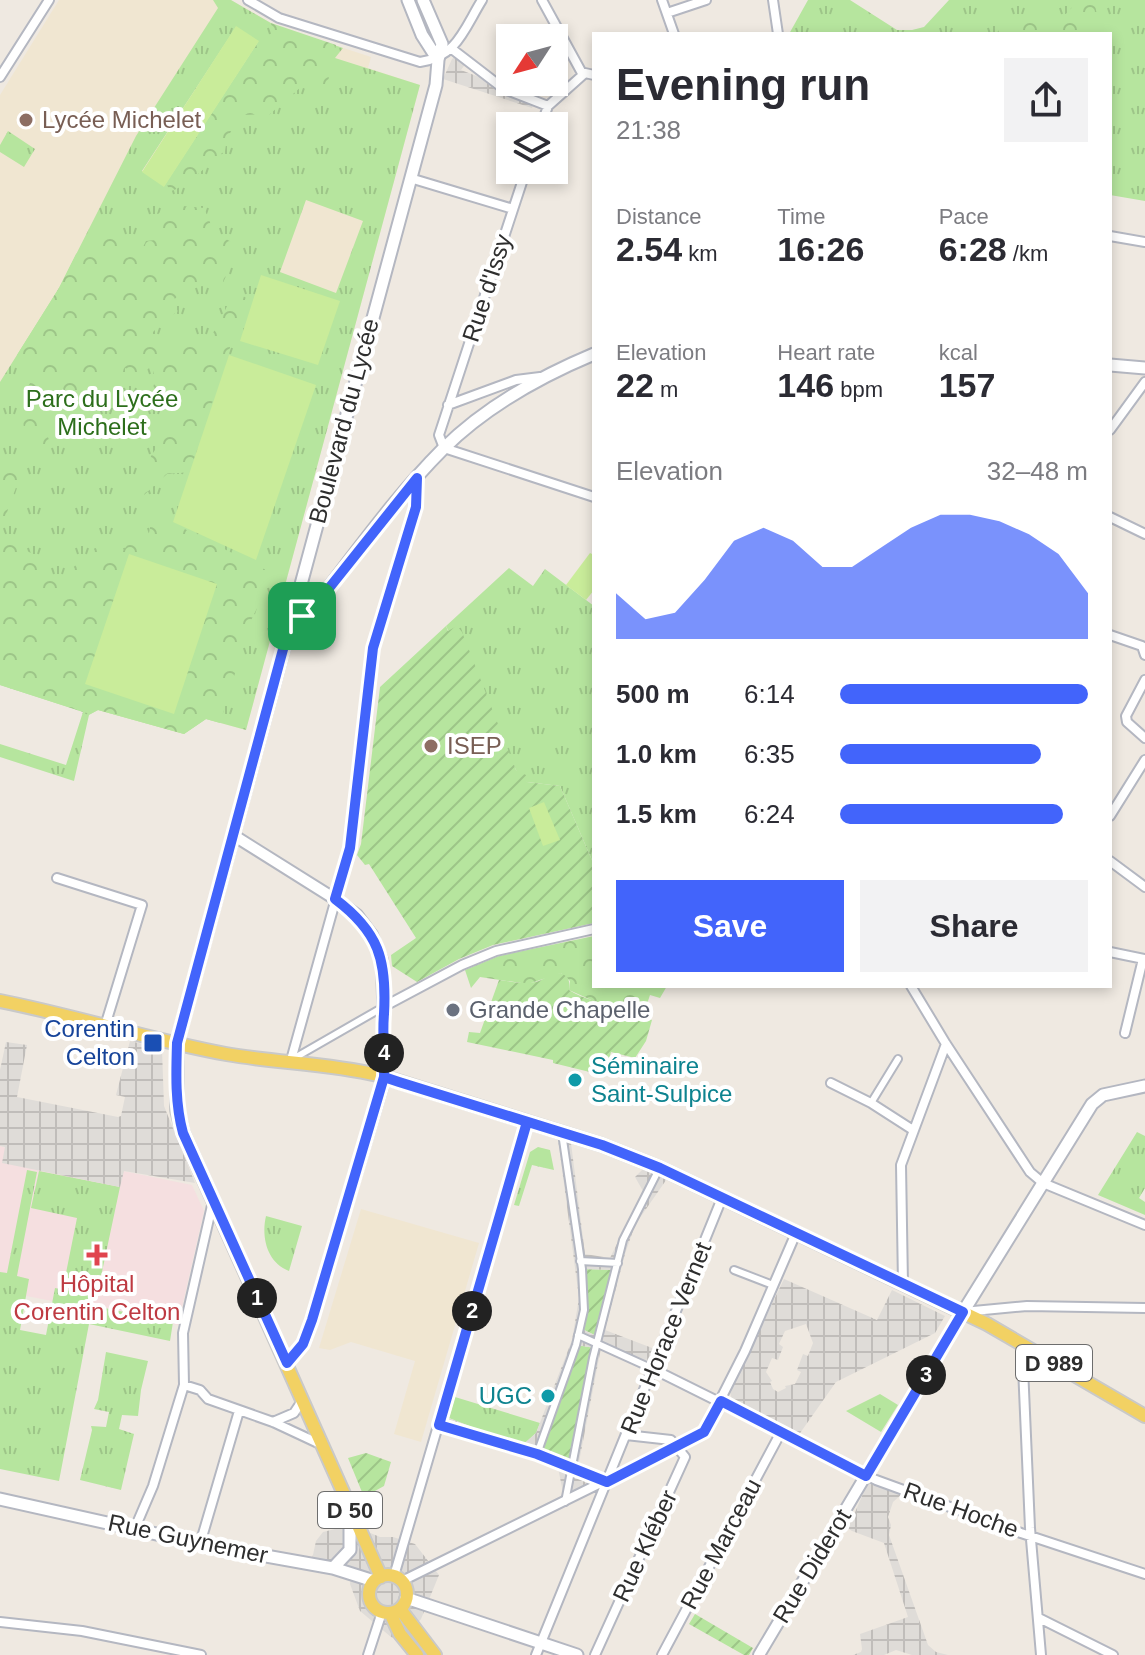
<!DOCTYPE html>
<html lang="en">
<head>
<meta charset="utf-8">
<style>
	:root { --surface:#fff; --page:#f2f2f3; --text:#2b2b33; --muted:#7c7c81; --accent:#4264fb }
	body { margin:0; font-family:Arial,sans-serif; background:var(--page); color:var(--text); height:100vh; display:flex; flex-direction:column; font-size:30px; white-space:nowrap }
	* { box-sizing:border-box; margin:0 }
	p { font-size:26px; color:var(--muted) }
	.icon { flex:none; width:44px; height:44px; fill:none; stroke:currentColor; stroke-width:2; stroke-linecap:round; stroke-linejoin:round }
	.map { position:relative; flex:1; overflow:hidden }
	.drawer { position:absolute; left:592px; top:32px; width:520px; height:956px; display:flex; flex-direction:column; background:var(--surface); border-radius:0px; box-shadow:0 4px 12px #0003 }
	.drawer>* { flex:none }
	.needle { width:52px; rotate:234deg }
	.buttons { position:absolute; left:496px; top:24px; display:grid; gap:16px }
	.buttons a { display:grid; place-items:center; width:72px; height:72px; border-radius:0px; background:var(--surface); box-shadow:0 4px 12px #0003; font-size:40px }
	.pin { position:absolute; display:grid; place-items:center; width:68px; height:68px; color:#fff; margin:-34px; border-radius:16px; box-shadow:0 4px 12px #0006 }
	.km { position:absolute; width:40px; height:40px; margin:-20px; border-radius:50%; background:#222; color:#fff; font-size:22px; line-height:40px; text-align:center }
	.round { display:grid; place-items:center; flex:none; width:84px; height:84px; border-radius:0px; background:var(--page) }
	.headline { display:flex; align-items:center; justify-content:space-between; height:136px; padding:0 24px }
	h1 { font-size:44px; font-weight:600; line-height:60px }
	.metrics { display:grid; grid-template-columns:repeat(3,1fr); gap:12px; height:136px; padding:8px 24px }
	.metrics div { display:grid; align-content:center }
	.metrics b { font-size:34px; font-weight:600 }
	.metrics small { font-size:22px; font-weight:400 }
	.metrics p { font-size:22px }
	.chart { height:224px; padding:16px 24px }
	.chart p { display:flex; justify-content:space-between }
	.chart svg { width:100%; height:144px; margin-top:8px; fill:var(--accent); opacity:.7 }
	.action { display:flex; gap:16px; margin-top:auto; padding:16px 24px }
	.action a { flex:1; height:92px; border-radius:0px; background:var(--accent); color:#fff; font-size:32px; font-weight:600; line-height:92px; text-align:center }
	.action a+a { background:var(--page); color:var(--text) }
	ul { padding:0 24px; list-style:none; font-size:26px }
	li { display:grid; grid-template-columns:128px 96px 1fr; align-items:center; height:60px }
	li i { height:20px; border-radius:10px; background:var(--accent) }
	.map>svg:first-child { display:block }
	.education { fill:#f0e6d1 }
	.medical { fill:#f5dfe0 }
	.grass { fill:url(#grass-tufts); fill-rule:evenodd }
	.forest { fill:url(#forest-crowns) }
	.garden { fill:url(#garden-furrows) }
	.pitch { fill:#c9ec9a }
	.plaza { fill:url(#plaza-grid); fill-rule:evenodd }
	.lines { fill:none; stroke-linecap:round; stroke-linejoin:round }
	.pedestrian-casing { stroke:#b4b7c1; stroke-width:10 }
	.minor-casing { stroke:#b4b7c1; stroke-width:12 }
	.tertiary-casing { stroke:#b4b7c1; stroke-width:14 }
	.secondary-casing { stroke:#b4b7c1; stroke-width:15 }
	.primary-casing { stroke:#c9c9c9; stroke-width:16 }
	.pedestrian { stroke:#fff; stroke-width:6 }
	.minor { stroke:#fff; stroke-width:8 }
	.tertiary { stroke:#fff; stroke-width:10 }
	.secondary { stroke:#fff; stroke-width:11 }
	.primary { stroke:#f2d163; stroke-width:12 }
	.route-casing { stroke:#fff; stroke-width:16 }
	.route { stroke:#4264fb; stroke-width:10 }
	.education-dot { fill:#8d6e63; stroke:#fff; stroke-width:3 }
	.worship-dot { fill:#6b7280; stroke:#fff; stroke-width:3 }
	.transit-dot { fill:#1a4fb4; stroke:#fff; stroke-width:3 }
	.culture-dot { fill:#0f9aa8; stroke:#fff; stroke-width:3 }
	.health-dot { fill:#e0444e; stroke:#fff; stroke-width:3 }
	.labels { text-anchor:middle; stroke-width:8; stroke-linejoin:round; paint-order:stroke }
	.shield { fill:#fff; stroke:#6d6d6d; stroke-width:2 }
	.shield-label { font-size:22px; font-weight:bold; fill:#2e2e2e }
	.education-label { font-size:24px; fill:#785e54; stroke:#fff; text-anchor:start }
	.street-label { font-size:24px; fill:#2e2e2e; stroke:#fff }
	.park-label { font-size:24px; fill:#2c6e1b; stroke:#fff }
	.worship-label { font-size:24px; fill:#5b616d; stroke:#fff; text-anchor:start }
	.transit-label { font-size:24px; fill:#164399; stroke:#fff; text-anchor:end }
	.culture-label { font-size:24px; fill:#0d838f; stroke:#fff; text-anchor:start }
	.health-label { font-size:24px; fill:#be3a42; stroke:#fff }
</style>
</head>
<body>
<div class="map">
<svg width="1145" height="1655" viewBox="0 0 1145 1655">
	<defs>
		<pattern id="grass-tufts" width="24" height="20" patternUnits="userSpaceOnUse" patternTransform="scale(2)"><rect width="24" height="20" fill="#b6e59e"/><path d="M3 7l-1-3M5 7V3M7 7l1-3M15 17l-1-3M17 17v-4M19 17l1-3" fill="none" stroke="#9dc588"/></pattern>
		<pattern id="forest-crowns" width="20" height="18" patternUnits="userSpaceOnUse" patternTransform="scale(2)"><rect width="20" height="18" fill="#b6e59e"/><path d="M2 6a3 3 0 1 1 6 0M12 15a3 3 0 1 1 6 0" fill="none" stroke="#9dc588"/></pattern>
		<pattern id="garden-furrows" width="10" height="10" patternUnits="userSpaceOnUse" patternTransform="scale(2)"><rect width="10" height="10" fill="#b6e59e"/><path d="M-1 1l2-2M0 10L10 0M9 11l2-2" fill="none" stroke="#9dc588"/></pattern>
		<pattern id="plaza-grid" width="8" height="8" patternUnits="userSpaceOnUse" patternTransform="scale(2)"><rect width="8" height="8" fill="#dfdcd8"/><path d="M0 4h8M4 0v8" fill="none" stroke="#c0bdba"/></pattern>
	</defs>
	<rect width="100%" height="100%" fill="#efe9e1"/>
	<!-- education -->
	<path class="education" d="M59 0H231L276 26 371 57 368 68 420 85 246 730 206 719 184 734 0 683V95Z
		M361 1209 479 1243 421 1442 394 1434 415 1361 351 1342 330 1350 319 1348Z"/>
	<!-- medical -->
	<path class="medical" d="M0 1146 120 1187 123 1171 192 1185 204 1211 178 1325 0 1291Z"/>
	<!-- grass -->
	<path class="grass" d="M213 0H231L276 26 343 48 335 58 420 85 246 730 206 719 184 734 98 710 89 715 74 781 0 757V744L66 765 83 712 0 685V382L59 288 136 136 218 8ZM236 27 258 42 164 186 142 171ZM306 200 363 221 336 293 280 272Z
		M808 0H850L897 30H912L924 27 949 0H1145V201L1110 195V34H789Z
		M8 131 35 149 24 167 0 152V145Z
		M509 568 533 586 545 569 594 606V865L560 786 527 782 516 770 446 626Z
		M1137 1132 1145 1136V1188L1139 1198 1145 1202V1215L1098 1195Z
		M538 1147 550 1150 554 1170 532 1165 519 1206 514 1205 530 1152Z
		M27 1170 37 1172 17 1276 29 1279 20 1330 46 1335 55 1288 92 1295 90 1305 173 1322 170 1341 89 1324 59 1481 0 1469V1272L7 1273Z
		M39 1171 120 1187 99 1286 65 1278 77 1218 31 1208Z
		M266 1216 302 1226 289 1271C267 1263 261 1237 266 1216Z
		M106 1352 148 1361 141 1390 138 1416 122 1415 119 1429 134 1434 121 1490 80 1480 92 1430 91 1426 106 1427 109 1412 94 1409 98 1400Z
		M880 1394 898 1405 881 1432 846 1411Z
		M455 1397 540 1423 536 1433 526 1442H510L449 1418Z"/>
	<!-- forest -->
	<path class="forest" d="M1079 0H1094L1099 25 1104 34H1057L1063 17Z
		M1024 14 1047 19 1054 24 1048 34 999 32 997 28 1010 17Z
		M271 23 336 45 327 86 322 96 301 87 270 114 241 115 227 138 225 151C208 163 191 185 171 191L166 184 259 41 276 52Z
		M173 205 204 208 214 232 233 243 230 267 222 285 188 287 169 304 178 311 162 323 139 346 207 341C220 326 225 307 235 291L251 301 253 309 232 341 190 472 167 474 144 495 151 456 182 409 152 392 155 380 152 366 141 374 125 368V386L105 378 92 383 94 402 74 398 69 406 65 421H53L46 431 49 440 46 445 36 446 26 436 18 401 39 370 17 355 59 288 76 254 96 238 102 240 116 236 129 241 126 258 140 253 146 241 165 239 151 218Z
		M12 454 22 459 23 468 1 529 13 544 31 553 43 571 59 580 95 548 122 552 134 537 149 533 153 513 266 570C269 594 256 606 248 628L243 630 246 637 220 723 206 719 184 734 98 710 90 714 0 685V456Z
		M594 936V986H667L660 998 650 995 647 1004 630 998 617 1006 598 1003 569 990 570 981 561 973 528 984 480 977 471 988 465 970 499 956Z"/>
	<!-- garden -->
	<path class="garden" d="M446 626 448 631 457 626 462 632 516 770 526 775 527 782 560 786 594 865V923L493 945 459 959 417 982 392 966 391 955 416 938 369 864 365 865 357 855 361 844 380 687Z
		M561 973C569 977 570 981 569 990 584 999 600 1003 617 1006L630 998 626 1010 652 1020 646 1041 635 1058 611 1052 604 1077 598 1074 553 1063V1060L467 1042 469 1032 480 1033 499 980C517 982 535 988 550 974Z
		M582 1269 617 1270 599 1337 580 1328Z
		M576 1345 595 1348 572 1468 537 1454Z
		M366 1453 391 1462 384 1486 364 1497 348 1458Z
		M695 1614 753 1648 749 1655H744L689 1624Z"/>
	<!-- pitch -->
	<path class="pitch" d="M236 26 259 41 164 187 142 172Z
		M261 275 340 301 318 365 240 341Z
		M229 355 316 385 256 560 173 522Z
		M590 553 594 555V590L586 600 566 585Z
		M129 554 217 584 174 714 85 684Z
		M544 802 560 840 543 846 529 808Z"/>
	<!-- plaza -->
	<path class="plaza" d="M456 56 466 63 461 70 479 77 501 94 533 104 532 108 443 79 452 59Z
		M130 1041 162 1049 164 1106 195 1183 124 1171 120 1187 2 1163 5 1147 0 1146V1070L6 1042 27 1045 17 1097 118 1117 121 1116 125 1097 116 1095Z
		M557 1131 570 1135 585 1254 610 1258 643 1191 635 1177 648 1164 671 1173 635 1225 625 1254 605 1330 660 1351 651 1373 601 1348 579 1462 594 1471 610 1475 565 1502 558 1468 436 1432 441 1415 510 1442H526L536 1433 572 1340 579 1298ZM582 1269 616 1270 598 1337 580 1328 584 1310ZM576 1345 595 1348 572 1467 537 1454Z
		M784 1279 877 1320 892 1290 945 1316 935 1333 836 1382 798 1436 732 1400 730 1392ZM806 1324 813 1343 808 1356 803 1354 797 1370 801 1372 795 1384 785 1386 786 1388 778 1392 773 1389 770 1382 772 1381 766 1372 772 1358 778 1360 783 1347 779 1344 785 1331Z
		M868 1482 902 1494 893 1502 888 1517 891 1525 889 1535 928 1645 936 1652 948 1655H912L896 1650 884 1655H853L861 1652 862 1649 860 1634 908 1617 884 1543 852 1531 843 1525 847 1517H853Z
		M351 1525 380 1537H393L415 1544 439 1575 421 1619 414 1628 398 1639 391 1637 360 1611 350 1584 351 1577 311 1564 316 1541 323 1532Z"/>
	<g class="lines">
		<!-- pedestrian casing -->
		<g class="pedestrian-casing">
			<path id="pedestrian" d="M291 1060 385 1006
				M871 1103 898 1059
				M580 1261 618 1263
				M734 1270 773 1285
				M578 1335 653 1369
				M439 1425 537 1454 606 1481
				M537 1454 576 1345 584 1310 582 1269 562 1133
				M565 1502 593 1358 623 1240 659 1169"/>
		</g>
		<!-- minor casing -->
		<g class="minor-casing">
			<path id="minor" d="M248 0 279 18 420 62C457 57 464 29 482 0
				M542 0 583 75
				M662 0 674 34
				M773 0 778 34
				M667 13 706 0
				M452 49 504 89 548 106
				M0 77 49 0
				M541 126 548 106 585 73 594 75
				M526 170 439 435 444 448 594 497
				M410 178 513 209
				M1110 236 1145 242
				M448 405 516 380 540 377
				M1110 430 1145 382
				M1110 517 1145 534
				M1110 635 1142 646 1145 655
				M1145 680 1126 716 1127 722 1145 738
				M1110 816 1145 760
				M1110 861 1145 887
				M57 878 142 905 105 1026
				M1110 952 1144 959
				M911 986 946 1044 1030 1172 1043 1183 1145 1225
				M385 1006 462 965 496 951 594 929
				M1125 1033 1143 959
				M291 1060 350 848 373 648 416 507 417 478
				M831 1083 871 1103 913 1130
				M903 1284 901 1165 946 1044
				M963 1312 1027 1306 1145 1308
				M1022 1344 1030 1528 1041 1655
				M653 1369 876 1480 1021 1533 1145 1574
				M184 1385 200 1390 208 1399 273 1422 320 1444
				M273 1422 294 1413 302 1401
				M135 1528 153 1486 184 1385 183 1333 213 1201
				M200 1544 239 1411
				M394 1576 527 1122
				M402 1581 704 1432 745 1351 796 1233
				M1039 1618 1113 1655
				M0 1622 82 1631 201 1655
				M368 1655 382 1612
				M536 1655 722 1198
				M595 1655 685 1457 671 1440 626 1435
				M662 1655 781 1432"/>
		</g>
		<!-- tertiary casing -->
		<g class="tertiary-casing">
			<path id="tertiary" d="M233 835 335 899 357 915 372 935 382 960 385 1067 382 1087 312 1320 303 1344 287 1363
				M759 1655 963 1312"/>
		</g>
		<!-- secondary casing -->
		<g class="secondary-casing">
			<path id="secondary" d="M408 0 422 35 438 60
				M1110 365 1145 368
				M292 616H302L310 612C353 557 394 498 443 449 486 406 539 377 594 354
				M177 1043 436 85 438 60 442 44 423 0
				M963 1312 1092 1104 1103 1095 1145 1086
				M0 1499 210 1546 333 1568 374 1581
				M333 1568 350 1550V1510
				M406 1598 577 1655"/>
		</g>
		<!-- primary casing -->
		<g class="primary-casing">
			<path id="primary" d="M0 1001C76 1016 150 1040 226 1054 277 1063 327 1063 378 1075L602 1145 660 1168 987 1324 1145 1416
				M177 1043V1110L183 1133 381 1577
				M369 1594a19 19 0 1 1 38 0a19 19 0 1 1-38 0Z
				M400 1609 435 1655
				M390 1613 400 1634 417 1655"/>
		</g>
		<!-- pedestrian -->
		<use href="#pedestrian" class="pedestrian"/>
		<!-- minor -->
		<use href="#minor" class="minor"/>
		<!-- tertiary -->
		<use href="#tertiary" class="tertiary"/>
		<!-- secondary -->
		<use href="#secondary" class="secondary"/>
		<!-- primary -->
		<use href="#primary" class="primary"/>
	</g>
	<g class="lines">
		<!-- route casing -->
		<g class="route-casing">
			<path id="route" d="M302 616H292L177 1043C176 1074 175 1104 183 1133L287 1363 303 1344 312 1320 384 1077 399 1082 518 1119 527 1122 439 1425 537 1454 607 1482 704 1432 721 1401 866 1476 963 1312 660 1168 602 1145 399 1082 384 1077C385 1056 382 1035 384 1014 387 960 379 932 335 899L350 848 373 648 416 507 417 478 310 612 302 616"/>
		</g>
		<!-- route -->
		<use href="#route" class="route"/>
	</g>
	<!-- markers -->
	<g class="education-dot">
		<circle cx="26" cy="120" r="8"/>
		<circle cx="431" cy="746" r="8"/>
	</g>
	<circle class="worship-dot" cx="453" cy="1010" r="8"/>
	<rect class="transit-dot" x="143" y="1033" width="20" height="20" rx="4"/>
	<g class="culture-dot">
		<circle cx="575" cy="1080" r="8"/>
		<circle cx="548" cy="1396" r="8"/>
	</g>
	<path class="health-dot" d="M93 1243h8v8h8v8h-8v8h-8v-8h-8v-8h8z"/>
	<g class="labels">
		<!-- shield labels -->
		<g class="shield">
			<rect x="1016" y="1345" width="76" height="36" rx="6"/>
			<rect x="318" y="1492" width="64" height="36" rx="6"/>
		</g>
		<g class="shield-label">
			<text x="1054" y="1371">D 989</text>
			<text x="350" y="1518">D 50</text>
		</g>
		<!-- education labels -->
		<g class="education-label">
			<text x="42" y="128">Lycée Michelet</text>
			<text x="447" y="754">ISEP</text>
		</g>
		<!-- street labels -->
		<g class="street-label">
			<text transform="translate(487 288) rotate(-72)" y="8">Rue d'Issy</text>
			<text transform="translate(344 421) rotate(-75)" y="8">Boulevard du Lycée</text>
			<text transform="translate(666 1338) rotate(-68)" y="8">Rue Horace Vernet</text>
			<text transform="translate(961 1510) rotate(20)" y="8">Rue Hoche</text>
			<text transform="translate(188 1539) rotate(12)" y="8">Rue Guynemer</text>
			<text transform="translate(721 1544) rotate(-62)" y="8">Rue Marceau</text>
			<text transform="translate(645 1546) rotate(-65)" y="8">Rue Kléber</text>
			<text transform="translate(812 1566) rotate(-59)" y="8">Rue Diderot</text>
		</g>
		<!-- park labels -->
		<g class="park-label">
			<text x="102" y="407">Parc du Lycée<tspan x="102" dy="28">Michelet</tspan></text>
		</g>
		<!-- worship labels -->
		<g class="worship-label">
			<text x="469" y="1018">Grande Chapelle</text>
		</g>
		<!-- transit labels -->
		<g class="transit-label">
			<text x="135" y="1037">Corentin<tspan x="135" dy="28">Celton</tspan></text>
		</g>
		<!-- culture labels -->
		<g class="culture-label">
			<text x="591" y="1074">Séminaire<tspan x="591" dy="28">Saint-Sulpice</tspan></text>
			<text x="532" y="1404" text-anchor="end">UGC</text>
		</g>
		<!-- health labels -->
		<g class="health-label">
			<text x="97" y="1292">Hôpital<tspan x="97" dy="28">Corentin Celton</tspan></text>
		</g>
	</g>
</svg>
<div class="buttons">
<a><svg class="needle" viewBox="-14 -14 28 28"><path d="M0-13l5 13h-10z" fill="#e53935"/><path d="M0 13l5-13h-10z" fill="#7c7c81"/></svg></a>
<a><svg class="icon" aria-label="layers" viewBox="0 0 24 24"><path d="M12 4l9 5-9 5-9-5zM3 14l9 5 9-5"/></svg></a>
</div>
<div class="pin" style="left:302px;top:616px;background:#1e9e55"><svg class="icon" aria-label="arrive" viewBox="0 0 24 24"><path d="M6 21V4h12l-3 4 3 4H6"/></svg></div>
<b class="km" style="left:257px;top:1298px">1</b>
<b class="km" style="left:472px;top:1311px">2</b>
<b class="km" style="left:926px;top:1375px">3</b>
<b class="km" style="left:384px;top:1053px">4</b>
<section class="drawer">
<div class="headline"><div><h1>Evening run</h1><p>21:38</p></div><a class="round"><svg class="icon" aria-label="share" viewBox="0 0 24 24"><path d="M12 15V3M7 8l5-5 5 5M5 13v7h14v-7"/></svg></a></div>
<div class="metrics">
<div><p>Distance</p><b>2.54<small> km</small></b></div>
<div><p>Time</p><b>16:26</b></div>
<div><p>Pace</p><b>6:28<small> /km</small></b></div>
</div>
<div class="metrics">
<div><p>Elevation</p><b>22<small> m</small></b></div>
<div><p>Heart rate</p><b>146<small> bpm</small></b></div>
<div><p>kcal</p><b>157</b></div>
</div>
<div class="chart"><p><span>Elevation</span>32–48 m</p>
<svg viewBox="0 0 160 44" preserveAspectRatio="none"><path d="M0 44V30L10 38L20 36L30 26L40 14L50 10L60 14L70 22L80 22L90 16L100 10L110 6L120 6L130 8L140 12L150 18L160 30V44z"/></svg>
</div>
<ul>
<li><b>500 m</b>6:14<i style="width:100%"></i></li>
<li><b>1.0 km</b>6:35<i style="width:81%"></i></li>
<li><b>1.5 km</b>6:24<i style="width:90%"></i></li>
</ul>
<div class="action"><a>Save</a><a>Share</a></div>
</section>
</div>
</body>
</html>
